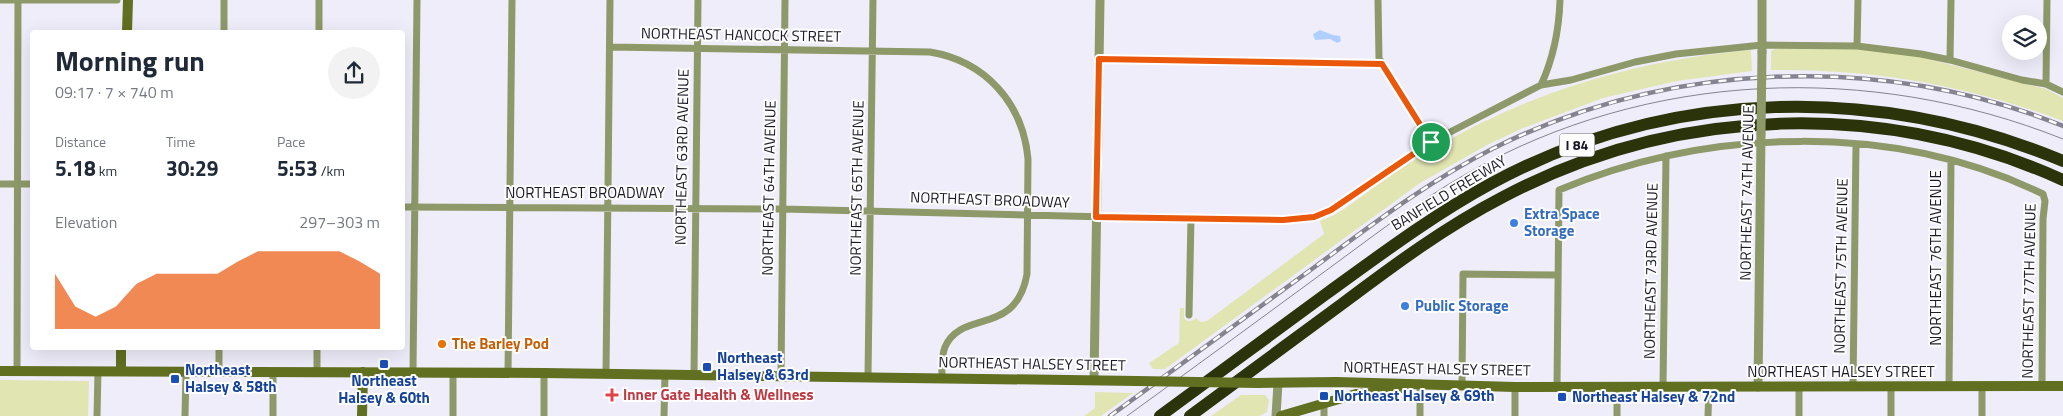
<!DOCTYPE html>
<html lang="en">
<head>
<meta charset="utf-8">
<style>
	:root { --surface:#fff; --page:#f2f2f3; --text:#1f2937; --muted:#747a83; --accent:#ea580c }
	body { margin:0; font-family:"Titillium Web",sans-serif; background:var(--page); color:var(--text); height:100vh; display:flex; flex-direction:column; font-size:19px; white-space:nowrap }
	* { box-sizing:border-box; margin:0 }
	p { font-size:16px; color:var(--muted) }
	.icon { flex:none; width:28px; height:28px; fill:none; stroke:currentColor; stroke-width:2; stroke-linecap:round; stroke-linejoin:round }
	.map { position:relative; flex:1; overflow:hidden }
	.sheet { position:absolute; left:30px; top:30px; width:375px; height:320px; display:flex; flex-direction:column; background:var(--surface); border-radius:5px; box-shadow:0 5px 20px #0002 }
	.sheet>* { flex:none }
	.fabs { position:absolute; left:2002px; top:15px; display:grid; gap:10px }
	.fabs a { display:grid; place-items:center; width:45px; height:45px; border-radius:50%; background:var(--surface); box-shadow:0 5px 20px #0002; font-size:25px }
	.pin { position:absolute; display:grid; place-items:center; width:42px; height:42px; color:#fff; margin:-21px; border:2px solid #fff; border-radius:50%; box-shadow:0 1px 5px #0007 }
	.round { display:grid; place-items:center; flex:none; width:52px; height:52px; border-radius:26px; background:var(--page) }
	.head { display:flex; align-items:center; justify-content:space-between; height:85px; padding:0 25px }
	h1 { font-size:28px; font-weight:700; line-height:38px }
	.figures { display:grid; grid-template-columns:repeat(3,1fr); gap:8px; height:85px; padding:5px 25px }
	.figures div { display:grid; align-content:center }
	.figures b { font-size:21px; font-weight:700 }
	.figures small { font-size:14px; font-weight:400 }
	.figures p { font-size:14px }
	.chart { height:140px; padding:10px 25px }
	.chart p { display:flex; justify-content:space-between }
	.chart svg { width:100%; height:90px; margin-top:5px; fill:var(--accent); opacity:.7 }
	.map>svg:first-child { display:block }
	.green { fill:#e1e5b2 }
	.water { fill:#afd0ff }
	.lines { fill:none; stroke-linecap:round; stroke-linejoin:round }
	.minor { stroke:#8d9969; stroke-width:7 }
	.tertiary { stroke:#8d9969; stroke-width:9 }
	.secondary { stroke:#606f20; stroke-width:10 }
	.motorway { stroke:#2b330b; stroke-width:12 }
	.tram { stroke:#868391; stroke-width:1 }
	.rail-casing { stroke:#868391; stroke-width:4.5 }
	.rail { stroke:#fdfdfd; stroke-width:2.5; stroke-dasharray:8; stroke-linecap:butt }
	.tertiary-bridge { stroke:#8d9969; stroke-width:9 }
	.secondary-bridge { stroke:#606f20; stroke-width:10 }
	.route-casing { stroke:#fff; stroke-width:10 }
	.route { stroke:#ea580c; stroke-width:6 }
	.shop-dot { fill:#3f7fe0; stroke:#fdfdfd; stroke-width:2 }
	.food-dot { fill:#e8710a; stroke:#fdfdfd; stroke-width:2 }
	.transit-dot { fill:#1a4fb4; stroke:#fdfdfd; stroke-width:2 }
	.health-dot { fill:#e0444e; stroke:#fdfdfd; stroke-width:2 }
	.labels { text-anchor:middle; stroke-width:4; stroke-linejoin:round; paint-order:stroke }
	.shield { fill:#fdfdfd; stroke:#605d66; stroke-width:1 }
	.shield-label { font-size:14px; font-weight:bold; fill:#1c1926 }
	.street-label { font-size:15px; fill:#1c1926; stroke:#fdfdfd }
	.shop-label { font-size:15px; font-weight:bold; fill:#366cbe; stroke:#fdfdfd; text-anchor:start }
	.food-label { font-size:15px; font-weight:bold; fill:#c56008; stroke:#fdfdfd; text-anchor:start }
	.transit-label { font-size:15px; font-weight:bold; fill:#164399; stroke:#fdfdfd; text-anchor:start }
	.health-label { font-size:15px; font-weight:bold; fill:#be3a42; stroke:#fdfdfd; text-anchor:start }
</style>
</head>
<body>
<div class="map">
<svg width="2063" height="416" viewBox="0 0 2063 416">
	<rect width="100%" height="100%" fill="#f0edfb"/>
	<!-- green -->
	<path class="green" d="M1777 48 1857 49 1917 56 2046 89 2063 98V121C1967 85 1874 69 1771 70V51Z
		M1751 50 1752 71 1677 81 1603 98 1523 128 1487 145 1420 183 1165 369H1153L1149 363 1179 343 1180 308H1184V318C1188 323 1192 321 1196 318L1201 322 1207 321 1324 234 1320 221C1341 214 1359 198 1377 185 1397 171 1417 158 1438 146 1535 90 1639 60 1751 50Z
		M0 380 89 381 88 416H0Z
		M1095 392 1133 393 1101 416H1084L1095 408Z
		M1241 395H1265L1269 400 1267 412 1259 416H1211Z"/>
	<!-- water -->
	<path class="water" d="M1320 30 1333 35 1340 36 1341 41 1337 43 1330 39 1315 40 1313 34Z"/>
	<g class="lines">
		<!-- minor -->
		<path class="minor" d="M0 0H117
			M1378 0 1379 58 1431 142
			M224 32V0
			M319 32V0
			M1857 46 1858 0
			M610 47 930 52C985 61 1023 103 1028 159L1027 274C1016 337 961 309 945 347 941 357 942 368 942 378
			M1099 59 1382 64
			M1950 60 1951 0
			M2046 84 2047 0
			M1541 85C1554 57 1559 31 1560 0
			M0 184H32
			M402 207 783 209 1107 217 1305 219 1331 210 1431 142 1541 85 1571 80 1635 62 1676 54 1762 45 1857 46 1921 54 1950 60 2022 80 2046 84 2063 92
			M1189 315 1191 218
			M17 371 18 0
			M219 372V348
			M317 372V348
			M413 372 417 0
			M508 373 512 0
			M606 374 610 0
			M694 374 698 0
			M781 376 785 0
			M868 377 873 0
			M1462 385 1463 274 1558 275
			M1949 386 1951 161
			M1982 386V416
			M1557 387 1559 190C1710 127 1894 122 2043 194L2045 201 2043 219 2042 386
			M1617 387V416
			M1663 387 1666 156
			M1799 387V416
			M1853 387 1856 145
			M97 416 98 371
			M185 416 186 372
			M273 416V372
			M453 416V372
			M544 416V373
			M664 416 665 374
			M1324 416V403
			M1420 416V383
			M1515 416V387
			M1708 416 1709 387
			M1891 416V387"/>
		<!-- tertiary -->
		<path class="tertiary" d="M1762 52V0
			M1094 380 1100 0
			M1758 387 1761 134
			M1276 416 1278 383"/>
		<!-- secondary -->
		<path class="secondary" d="M127 32 128 0
			M0 371 544 373 1137 381
			M121 371V348
			M1258 383 1337 382 1515 387 2063 386
			M362 416 363 372
			M1281 416 1356 394 1386 392 1409 386"/>
		<!-- motorway -->
		<path class="motorway" d="M1160 416C1215 375 1271 335 1326 294 1380 255 1433 215 1492 183 1670 87 1878 84 2063 161
			M1190 416C1241 379 1291 341 1342 304 1394 265 1445 227 1503 197 1676 105 1884 99 2063 180"/>
		<!-- tram -->
		<path class="tram" d="M1127 416C1192 369 1256 322 1320 275 1368 240 1415 203 1466 174 1648 70 1870 62 2063 139"/>
		<!-- rail casing -->
		<g class="rail-casing">
			<path id="rail" d="M1110 416C1178 366 1247 316 1316 266 1373 224 1429 181 1492 149 1667 61 1881 52 2063 126"/>
		</g>
		<!-- rail -->
		<use href="#rail" class="rail"/>
		<!-- tertiary-bridge -->
		<path class="tertiary-bridge" d="M1761 134 1762 52"/>
		<!-- secondary-bridge -->
		<path class="secondary-bridge" d="M1137 381 1258 383"/>
	</g>
	<g class="lines">
		<!-- route casing -->
		<g class="route-casing">
			<path id="route" d="M1099 59 1382 64 1431 142 1331 210 1314 217 1283 220 1096 217Z"/>
		</g>
		<!-- route -->
		<use href="#route" class="route"/>
	</g>
	<!-- markers -->
	<g class="shop-dot">
		<circle cx="1514" cy="223" r="5"/>
		<circle cx="1405" cy="306" r="5"/>
	</g>
	<circle class="food-dot" cx="442" cy="344" r="5"/>
	<g class="transit-dot">
		<rect x="379" y="359" width="10" height="10" rx="2.5"/>
		<rect x="702" y="362" width="10" height="10" rx="2.5"/>
		<rect x="170" y="374" width="10" height="10" rx="2.5"/>
		<rect x="1319" y="391" width="10" height="10" rx="2.5"/>
		<rect x="1557" y="392" width="10" height="10" rx="2.5"/>
	</g>
	<path class="health-dot" d="M609.5 387.5h5v5h5v5h-5v5h-5v-5h-5v-5h5z"/>
	<g class="labels">
		<!-- shield labels -->
		<rect class="shield" x="1559.5" y="133.5" width="35" height="23" rx="4"/>
		<g class="shield-label">
			<text x="1577" y="150">I 84</text>
		</g>
		<!-- street labels -->
		<g class="street-label">
			<text transform="translate(741 35) rotate(1)" y="5">NORTHEAST HANCOCK STREET</text>
			<text transform="translate(682 157) rotate(-89)" y="5">NORTHEAST 63RD AVENUE</text>
			<text transform="translate(769 188) rotate(-89)" y="5">NORTHEAST 64TH AVENUE</text>
			<text transform="translate(857 188) rotate(-89)" y="5">NORTHEAST 65TH AVENUE</text>
			<text x="585" y="198">NORTHEAST BROADWAY</text>
			<text transform="translate(1449 193) rotate(-31)" y="5">BANFIELD FREEWAY</text>
			<text transform="translate(1747 193) rotate(-89)" y="5">NORTHEAST 74TH AVENUE</text>
			<text transform="translate(990 200) rotate(2)" y="5">NORTHEAST BROADWAY</text>
			<text transform="translate(1936 258) rotate(-90)" y="5">NORTHEAST 76TH AVENUE</text>
			<text transform="translate(1841 266) rotate(-89)" y="5">NORTHEAST 75TH AVENUE</text>
			<text transform="translate(1651 271) rotate(-89)" y="5">NORTHEAST 73RD AVENUE</text>
			<text transform="translate(2029 291) rotate(-89)" y="5">NORTHEAST 77TH AVENUE</text>
			<text transform="translate(1032 364) rotate(1)" y="5">NORTHEAST HALSEY STREET</text>
			<text transform="translate(1437 369) rotate(1)" y="5">NORTHEAST HALSEY STREET</text>
			<text x="1841" y="377">NORTHEAST HALSEY STREET</text>
		</g>
		<!-- shop labels -->
		<g class="shop-label">
			<text x="1524" y="219">Extra Space<tspan x="1524" dy="17">Storage</tspan></text>
			<text x="1415" y="311">Public Storage</text>
		</g>
		<!-- food labels -->
		<g class="food-label">
			<text x="452" y="349">The Barley Pod</text>
		</g>
		<!-- transit labels -->
		<g class="transit-label">
			<text x="717" y="363">Northeast<tspan x="717" dy="17">Halsey &amp; 63rd</tspan></text>
			<text x="185" y="375">Northeast<tspan x="185" dy="17">Halsey &amp; 58th</tspan></text>
			<text x="384" y="386" text-anchor="middle">Northeast<tspan x="384" dy="17">Halsey &amp; 60th</tspan></text>
			<text x="1334" y="401">Northeast Halsey &amp; 69th</text>
			<text x="1572" y="402">Northeast Halsey &amp; 72nd</text>
		</g>
		<!-- health labels -->
		<g class="health-label">
			<text x="623" y="400">Inner Gate Health &amp; Wellness</text>
		</g>
	</g>
</svg>
<div class="fabs">
<a><svg class="icon" aria-label="layers" viewBox="0 0 24 24"><path d="M12 4l9 5-9 5-9-5zM3 14l9 5 9-5"/></svg></a>
</div>
<div class="pin" style="left:1431px;top:142px;background:#1e9e55"><svg class="icon" aria-label="arrive" viewBox="0 0 24 24"><path d="M6 21V4h12l-3 4 3 4H6"/></svg></div>
<section class="sheet">
<div class="head"><div><h1>Morning run</h1><p>09:17 · 7 × 740 m</p></div><a class="round"><svg class="icon" aria-label="share" viewBox="0 0 24 24"><path d="M12 15V3M7 8l5-5 5 5M5 13v7h14v-7"/></svg></a></div>
<div class="figures">
<div><p>Distance</p><b>5.18<small> km</small></b></div>
<div><p>Time</p><b>30:29</b></div>
<div><p>Pace</p><b>5:53<small> /km</small></b></div>
</div>
<div class="chart"><p><span>Elevation</span>297–303 m</p>
<svg viewBox="0 0 160 44" preserveAspectRatio="none"><path d="M0 44V17L10 33L20 38L30 33L40 22L50 17L60 17L70 17L80 17L90 11L100 6L110 6L120 6L130 6L140 6L150 11L160 17V44z"/></svg>
</div>
</section>
</div>
</body>
</html>
